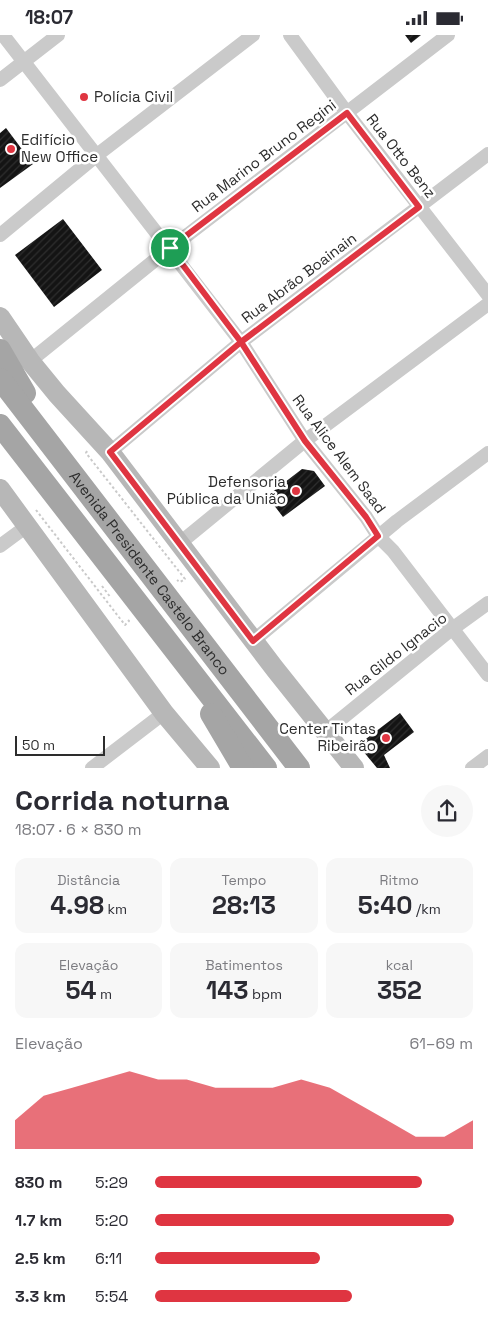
<!DOCTYPE html>
<html lang="pt">
<head>
<meta charset="utf-8">
<style>
	:root { --surface:#fff; --page:#f7f7f7; --text:#2b2b33; --muted:#7c7c81; --accent:#df3541 }
	body { margin:0; font-family:"Space Grotesk",sans-serif; background:var(--page); color:var(--text); height:100vh; display:flex; flex-direction:column; font-size:19px; white-space:nowrap }
	* { box-sizing:border-box; margin:0 }
	p { font-size:16px; color:var(--muted) }
	.icon { flex:none; width:28px; height:28px; fill:none; stroke:currentColor; stroke-width:2; stroke-linecap:round; stroke-linejoin:round }
	.map { position:relative; height:733px; overflow:hidden }
	.panel { display:flex; flex-direction:column; background:var(--surface); flex:1 }
	.panel>* { flex:none }
	.scale { position:absolute; left:15px; bottom:12px; width:90px; box-sizing:border-box; padding-left:5px; border:2px solid #2d2d2d; border-top:0; font-size:14px; line-height:18px; white-space:nowrap; color:#2d2d2d; -webkit-text-stroke:4px #fff; paint-order:stroke }
	.pin { position:absolute; display:grid; place-items:center; width:42px; height:42px; color:#fff; margin:-21px; border:2px solid #fff; border-radius:50%; box-shadow:0 1px 5px #0007 }
	.round { display:grid; place-items:center; flex:none; width:52px; height:52px; border-radius:26px; background:var(--page) }
	.headline { display:flex; align-items:center; justify-content:space-between; height:85px; padding:0 15px }
	h1 { font-size:28px; font-weight:600; line-height:38px }
	.stats { display:grid; grid-template-columns:repeat(3,1fr); gap:8px; height:85px; padding:5px 15px }
	.stats div { display:grid; align-content:center; border-radius:12px; background:var(--page); text-align:center }
	.stats b { font-size:25px; font-weight:600 }
	.stats small { font-size:14px; font-weight:400 }
	.stats p { font-size:14px }
	.chart { height:140px; padding:10px 15px }
	.chart p { display:flex; justify-content:space-between }
	.chart svg { width:100%; height:90px; margin-top:5px; fill:var(--accent); opacity:.7 }
	ul { padding:0 15px; list-style:none; font-size:16px }
	li { display:grid; grid-template-columns:80px 60px 1fr; align-items:center; height:38px }
	li i { height:12px; border-radius:6px; background:var(--accent) }
	.status { display:flex; justify-content:space-between; align-items:center; height:35px; padding:0 25px; background:var(--surface); direction:ltr }
	.status svg { height:14px; fill:currentColor }
	.map>svg:first-child { display:block }
	.building { fill:url(#building-hatch) }
	.lines { fill:none; stroke-linecap:round; stroke-linejoin:round }
	.path { stroke:#cacaca; stroke-width:2; stroke-dasharray:2.5 2.5; stroke-linecap:butt }
	.minor { stroke:#cacaca; stroke-width:14 }
	.secondary { stroke:#b7b7b7; stroke-width:20 }
	.primary { stroke:#a5a5a5; stroke-width:22 }
	.route-casing { stroke:#fff; stroke-width:10 }
	.route { stroke:#df3541; stroke-width:6 }
	.poi-dot { fill:#df3541; stroke:#fff; stroke-width:2 }
	.labels { text-anchor:middle; stroke-width:5; stroke-linejoin:round; paint-order:stroke }
	.poi-label { font-size:15px; fill:#2d2d2d; stroke:#fff; text-anchor:start }
	.street-label { font-size:15px; fill:#2d2d2d; stroke:#fff }
</style>
</head>
<body>
<div class="status"><b>18:07</b><svg viewBox="0 0 49 12"><path d="M0 12V9h3v3zM5 12V6h3v6zM10 12V3h3v9zM15 12V0h3v12zM26 1h20v11H26zM47 4h2v5h-2z"/></svg></div>
<div class="map">
<svg width="488" height="733" viewBox="0 0 488 733">
	<defs>
		<pattern id="building-hatch" width="6" height="6" patternUnits="userSpaceOnUse" patternTransform="scale(1.25)"><rect width="6" height="6" fill="#141414"/><path d="M-1 1l2-2M0 6l6-6M5 7l2-2" fill="none" stroke="#2e2e2e"/></pattern>
	</defs>
	<rect width="100%" height="100%" fill="#fff"/>
	<!-- building -->
	<path class="building" d="M405 0H421L411 8Z
		M6 93 33 129 0 153V98Z
		M63 184 102 235 54 272 15 220Z
		M302 434 314 436 325 451 283 482 267 461Z
		M400 678 414 697 384 720 390 733H377L358 710Z"/>
	<g class="lines">
		<!-- path -->
		<path class="path" d="M87 416 86 418 185 544 180 547 177 545
			M36 475 125 590 129 586 128 585
			M102 551 111 563"/>
		<!-- minor -->
		<path class="minor" d="M3 0 241 307 305 406 366 482 378 501 393 516 488 640
			M290 0 347 78 488 260
			M0 45 58 0
			M0 200 97 120 253 0
			M30 326 160 221 448 0
			M110 417 241 307 488 119
			M180 508 302 408 488 269
			M0 511 27 491
			M253 606 397 486 488 418
			M325 697 448 597 488 568
			M92 733 164 678
			M472 733 488 721"/>
		<!-- secondary -->
		<path class="secondary" d="M0 282 30 326 57 359 110 417 275 634 354 733
			M0 454 164 678 210 733"/>
		<!-- primary -->
		<g class="primary">
			<path d="M0 315 25 358"/>
			<path id="s1" d="M0 344 299 733"/>
			<path d="M0 390 266 733"/>
			<path d="M211 679 243 733"/>
		</g>
	</g>
	<g class="lines">
		<!-- route casing -->
		<g class="route-casing">
			<path id="route" d="M170 213 241 307 110 417 253 606 378 501 366 482 305 406 241 307 419 172 347 78 170 213"/>
		</g>
		<!-- route -->
		<use href="#route" class="route"/>
	</g>
	<!-- markers -->
	<g class="poi-dot">
		<circle cx="84" cy="62" r="5"/>
		<circle cx="11" cy="114" r="5"/>
		<circle cx="296" cy="456" r="5"/>
		<circle cx="386" cy="703" r="5"/>
	</g>
	<g class="labels">
		<!-- poi labels -->
		<g class="poi-label">
			<text x="94" y="67">Polícia Civil</text>
			<text x="21" y="110">Edifício<tspan x="21" dy="17">New Office</tspan></text>
			<text x="286" y="452" text-anchor="end">Defensoria<tspan x="286" dy="17">Pública da União</tspan></text>
			<text x="376" y="699" text-anchor="end">Center Tintas<tspan x="376" dy="17">Ribeirão</tspan></text>
		</g>
		<!-- street labels -->
		<g class="street-label">
			<text transform="translate(264 121) rotate(-37)" y="5">Rua Marino Bruno Regini</text>
			<text transform="translate(401 121) rotate(52)" y="5">Rua Otto Benz</text>
			<text transform="translate(299 243) rotate(-37)" y="5">Rua Abrão Boainain</text>
			<text transform="translate(339 419) rotate(53)" y="5">Rua Alice Alem Saad</text>
			<text dy="5" stroke="none"><textPath href="#s1" startOffset="245">Avenida Presidente Castelo Branco</textPath></text>
			<text transform="translate(396 619) rotate(-38)" y="5">Rua Gildo Ignacio</text>
		</g>
	</g>
</svg>
<div class="scale">50 m</div>
<div class="pin" style="left:170px;top:213px;background:#1e9e55"><svg class="icon" aria-label="arrive" viewBox="0 0 24 24"><path d="M6 21V4h12l-3 4 3 4H6"/></svg></div>
</div>
<section class="panel">
<div class="headline"><div><h1>Corrida noturna</h1><p>18:07 · 6 × 830 m</p></div><a class="round"><svg class="icon" aria-label="share" viewBox="0 0 24 24"><path d="M12 15V3M7 8l5-5 5 5M5 13v7h14v-7"/></svg></a></div>
<div class="stats">
<div><p>Distância</p><b>4.98<small> km</small></b></div>
<div><p>Tempo</p><b>28:13</b></div>
<div><p>Ritmo</p><b>5:40<small> /km</small></b></div>
</div>
<div class="stats">
<div><p>Elevação</p><b>54<small> m</small></b></div>
<div><p>Batimentos</p><b>143<small> bpm</small></b></div>
<div><p>kcal</p><b>352</b></div>
</div>
<div class="chart"><p><span>Elevação</span>61–69 m</p>
<svg viewBox="0 0 160 44" preserveAspectRatio="none"><path d="M0 44V30L10 18L20 14L30 10L40 6L50 10L60 10L70 14L80 14L90 14L100 10L110 14L120 22L130 30L140 38L150 38L160 30V44z"/></svg>
</div>
<ul>
<li><b>830 m</b>5:29<i style="width:84%"></i></li>
<li><b>1.7 km</b>5:20<i style="width:94%"></i></li>
<li><b>2.5 km</b>6:11<i style="width:52%"></i></li>
<li><b>3.3 km</b>5:54<i style="width:62%"></i></li>
</ul>
</section>
</body>
</html>
